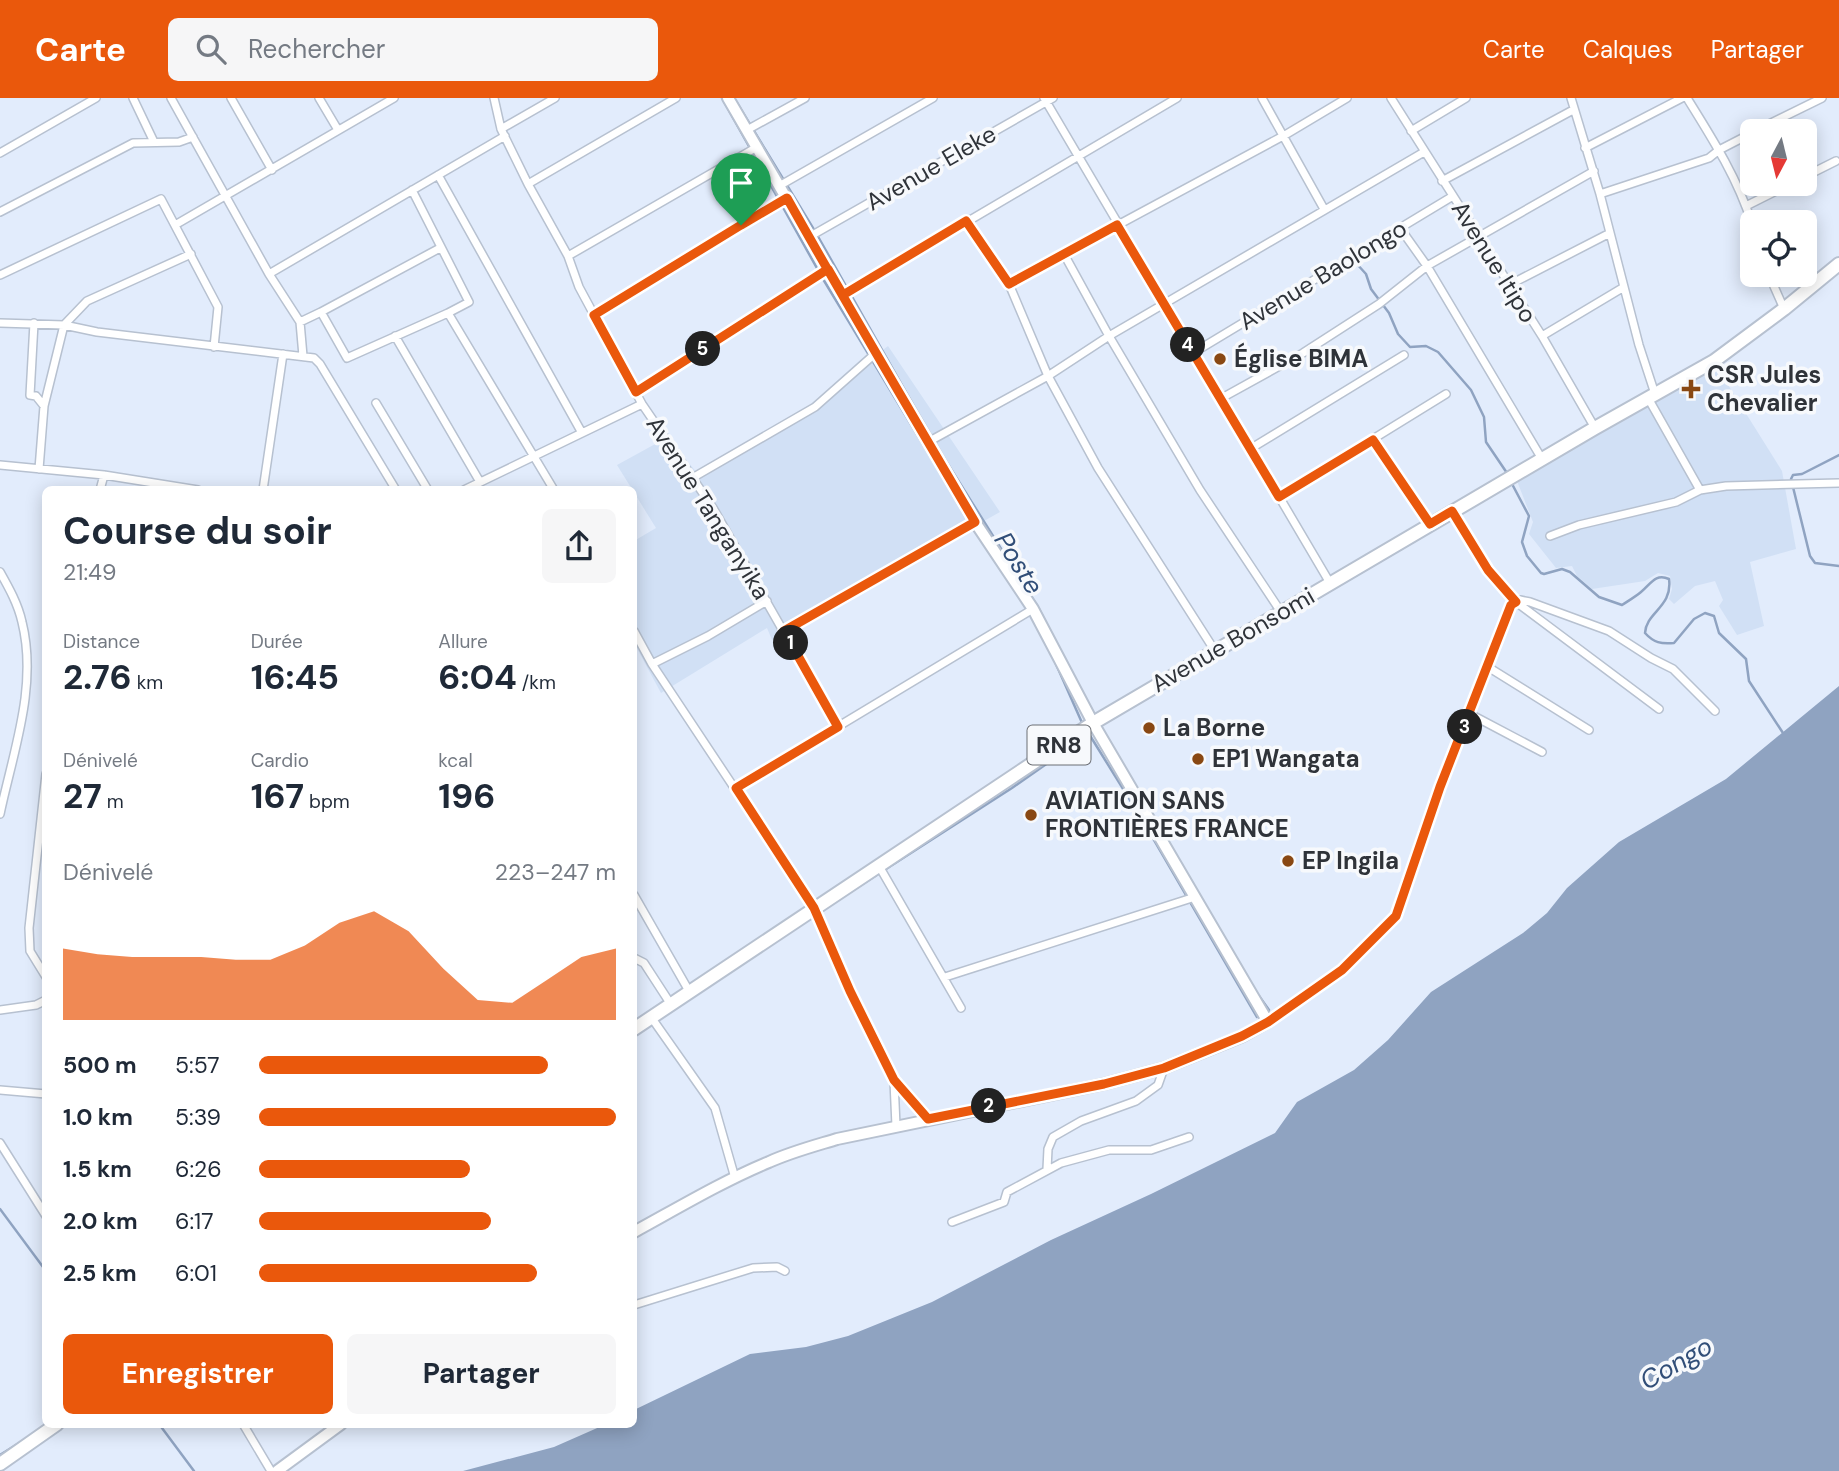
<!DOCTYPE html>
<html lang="fr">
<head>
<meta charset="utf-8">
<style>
	:root { --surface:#fff; --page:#f6f6f7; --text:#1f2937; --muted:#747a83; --accent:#ea580c }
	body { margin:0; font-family:"DM Sans",sans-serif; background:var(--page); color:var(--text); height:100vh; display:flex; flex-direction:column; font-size:26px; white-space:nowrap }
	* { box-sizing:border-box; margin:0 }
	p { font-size:23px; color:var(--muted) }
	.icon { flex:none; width:38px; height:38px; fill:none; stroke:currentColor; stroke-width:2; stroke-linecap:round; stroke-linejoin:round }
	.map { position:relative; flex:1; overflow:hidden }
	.details { position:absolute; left:42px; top:388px; width:595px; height:942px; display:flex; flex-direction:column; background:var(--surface); border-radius:10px; box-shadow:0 4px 18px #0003 }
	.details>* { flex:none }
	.needle { width:46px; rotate:187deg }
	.fabs { position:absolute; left:1740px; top:21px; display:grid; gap:14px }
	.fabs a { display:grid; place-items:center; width:77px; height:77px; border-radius:10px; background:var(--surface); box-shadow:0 4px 18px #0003; font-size:35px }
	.pin { position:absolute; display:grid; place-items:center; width:60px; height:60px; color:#fff; margin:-72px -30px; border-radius:50% 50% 50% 0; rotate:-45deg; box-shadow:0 0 7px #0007 }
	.pin .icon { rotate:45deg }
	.km { position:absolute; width:35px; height:35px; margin:-18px; border-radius:50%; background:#222; color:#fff; font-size:19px; line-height:35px; text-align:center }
	.round { display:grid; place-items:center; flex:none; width:74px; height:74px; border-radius:10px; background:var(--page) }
	.head { display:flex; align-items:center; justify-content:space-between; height:119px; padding:0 21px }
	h1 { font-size:38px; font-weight:700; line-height:52px }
	.metrics { display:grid; grid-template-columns:repeat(3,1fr); gap:10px; height:119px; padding:7px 21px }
	.metrics div { display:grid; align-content:center }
	.metrics b { font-size:35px; font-weight:700 }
	.metrics small { font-size:19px; font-weight:400 }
	.metrics p { font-size:19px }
	.chart { height:196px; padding:14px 21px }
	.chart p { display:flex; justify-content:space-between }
	.chart svg { width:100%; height:126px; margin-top:7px; fill:var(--accent); opacity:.7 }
	.button { display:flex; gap:14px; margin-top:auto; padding:14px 21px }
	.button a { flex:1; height:80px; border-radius:10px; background:var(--accent); color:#fff; font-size:28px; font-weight:700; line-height:80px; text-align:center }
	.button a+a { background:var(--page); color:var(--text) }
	ul { padding:0 21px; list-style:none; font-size:23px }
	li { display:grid; grid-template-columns:112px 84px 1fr; align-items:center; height:52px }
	li i { height:18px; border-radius:9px; background:var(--accent) }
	header { display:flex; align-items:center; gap:42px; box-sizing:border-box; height:98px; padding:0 35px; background:var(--accent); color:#fff }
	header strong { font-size:33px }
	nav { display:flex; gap:38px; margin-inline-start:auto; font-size:24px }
	.search { width:490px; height:63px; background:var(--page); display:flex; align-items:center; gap:18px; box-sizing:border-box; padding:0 24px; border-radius:10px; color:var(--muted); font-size:26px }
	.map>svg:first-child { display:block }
	.built { fill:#d1e0f5 }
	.water { fill:#8fa3c1 }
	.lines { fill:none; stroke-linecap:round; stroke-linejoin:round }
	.stream { stroke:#8fa3c1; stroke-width:2.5 }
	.street-casing { stroke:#b7c1d0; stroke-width:10 }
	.secondary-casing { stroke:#b7c1d0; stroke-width:14 }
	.primary-casing { stroke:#b7c1d0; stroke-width:16 }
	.street { stroke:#fff; stroke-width:7 }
	.secondary { stroke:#fff; stroke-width:10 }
	.primary { stroke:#fff; stroke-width:12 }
	.route-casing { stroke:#fff; stroke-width:14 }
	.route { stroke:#ea580c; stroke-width:9 }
	.poi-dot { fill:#894813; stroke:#f7f9fc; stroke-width:2.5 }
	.labels { text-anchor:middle; stroke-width:7; stroke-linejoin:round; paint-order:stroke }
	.shield { fill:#f7f9fc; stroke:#6b6e74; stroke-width:2 }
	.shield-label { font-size:23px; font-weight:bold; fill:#2f3339 }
	.street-label { font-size:24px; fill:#2f3339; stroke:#f7f9fc }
	.poi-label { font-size:24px; font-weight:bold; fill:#2f3339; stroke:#f7f9fc; text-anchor:start }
	.water-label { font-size:26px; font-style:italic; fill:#314e78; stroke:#f7f9fc }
</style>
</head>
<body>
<header>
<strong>Carte</strong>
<div class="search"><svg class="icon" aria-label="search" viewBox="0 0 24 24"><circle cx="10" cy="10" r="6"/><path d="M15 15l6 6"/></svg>Rechercher</div>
<nav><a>Carte</a><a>Calques</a><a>Partager</a></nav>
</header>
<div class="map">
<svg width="1839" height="1373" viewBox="0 0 1839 1373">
	<rect width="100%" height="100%" fill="#e2ecfc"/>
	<!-- built -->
	<path class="built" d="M888 248 1000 414 772 542 767 530 661 595 634 545V443L656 430 617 367 668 339 697 375 814 307Z
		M1715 266 1782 373 1796 451 1750 464 1764 528 1737 537 1719 508 1723 502 1715 483 1695 488 1674 506 1669 501 1672 491 1670 478 1658 475 1645 483 1592 491 1577 478 1572 468 1556 470 1529 436 1533 424 1517 383Z"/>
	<!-- water -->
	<path class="water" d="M1839 588V1373H463L554 1349 604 1327 634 1326V1312L750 1256 806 1249 848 1238 932 1204 1051 1142 1151 1096 1275 1035 1297 1004 1354 972 1388 942 1431 894 1523 835 1547 815 1567 790 1619 744 1726 681Z"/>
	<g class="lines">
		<!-- stream -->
		<path class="stream" d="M722 0 823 181 935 366
			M734 0 816 135 916 312
			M1356 165 1366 176 1371 191 1389 215 1398 236 1410 249 1426 248 1438 254 1471 292 1484 319 1486 344 1509 378
			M1839 357 1802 376 1793 377 1791 381 1810 458 1815 465 1839 468
			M944 360 1039 511 1050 533
			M1511 384 1529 418 1522 444 1527 458 1541 475 1544 476 1562 471 1570 474 1599 499 1622 507C1628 503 1635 499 1641 494 1651 486 1655 475 1669 481 1673 509 1646 514 1645 535 1654 545 1661 546 1674 545L1694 521 1705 515 1714 518 1719 535 1746 561 1749 583 1783 635
			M1056 566 1083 627
			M1100 628 1420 440
			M1089 636 1143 723 1257 919
			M844 798 1012 690 1095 632
			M1259 898 1269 912
			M0 1111 46 1173
			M159 1326 194 1373
			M0 1357 24 1342"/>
		<!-- street casing -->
		<g class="street-casing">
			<path id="street" d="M133 0 154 44
				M171 0 269 176 300 224 303 258
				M231 0 272 72
				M319 0 338 32
				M494 0 501 31 528 86 568 158 579 189 642 306 713 410 838 629
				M1044 0 1330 485
				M1262 0 1324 111
				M1391 0 1542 238 1595 330
				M1571 0 1600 96 1639 247 1655 296
				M1687 0C1712 40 1738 81 1752 126
				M501 31 555 0
				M747 32 805 0
				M1411 33 1466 0
				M1755 33 1822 0
				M1585 50 1682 0
				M0 55 96 0
				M438 77 582 335
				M1804 79 1836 63
				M1442 83 1573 12
				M528 86 676 0
				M779 88 933 0
				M412 92 469 204 448 215
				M1600 96 1709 60 1719 52 1752 35
				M1746 108 1790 86
				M0 114 133 45 179 44 193 39
				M966 123 1009 186 1048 278 1098 370 1215 553
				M175 127 394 0
				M1400 130 1427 168 1542 361
				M809 139 1053 0
				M1064 156 1285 37 1347 0
				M568 158 757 49
				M269 176 505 38
				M0 177 161 101 218 209 214 249
				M1769 177 1784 211
				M1009 186 1064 156 1109 238 1200 392 1281 514
				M1509 187 1610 135
				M843 197 1177 0
				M321 214 440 150
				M594 217 787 100
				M300 224 321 214 347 260 448 215 554 392
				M0 225 64 227 97 234 314 260 320 266 396 392
				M34 225 30 297 36 298 44 308 39 371
				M395 238 480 384
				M1542 238 1624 189
				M1193 255 1453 98
				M636 294 828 171
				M1648 300 1700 392
				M1220 301 1303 255 1379 206 1427 168 1594 73
				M376 305 428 392
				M44 308 64 227 87 203 191 156
				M1373 342 1431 426
				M928 344 1048 278 1109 238 1424 54
				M1250 351 1404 257
				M0 367 104 377 198 392
				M694 379 815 309 877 254
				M100 392 104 377
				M263 392 283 256
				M464 392 642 306
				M1279 399 1446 296
				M1452 413 1488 473 1516 504 1659 611
				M1550 438 1579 427 1676 404 1700 392 1726 388 1839 385
				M0 474C9 490 18 506 22 524 38 588 13 654 0 716
				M634 533 652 566 814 810 850 893 894 982 928 1021
				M784 533 975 424
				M652 566 708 538 767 503
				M1488 569 1589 632
				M1470 616 1542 654
				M46 676 29 830 30 853 46 879
				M736 690 1033 511
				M879 768 961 910
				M634 797 689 893
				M634 860 644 865 670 905
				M945 879 1195 799
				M0 912 36 907 46 902
				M651 919 715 1010 735 1080
				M1268 924 1342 872 1396 818 1440 689 1511 507 1520 502 1530 504 1609 533 1651 560 1673 571 1715 613
				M894 983 896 1028
				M0 992 46 996
				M0 1045 46 1118
				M1047 1071 1048 1051 1053 1039 1081 1023 1136 1003 1158 987 1164 970
				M952 1124 1004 1104 1007 1094 1061 1065 1109 1052H1151L1189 1039
				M634 1207 753 1170 777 1169 785 1173
				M243 1326 271 1373"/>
		</g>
		<!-- secondary casing -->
		<g class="secondary-casing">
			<path id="secondary" d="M634 1134C678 1110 723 1083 769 1064 791 1054 814 1048 837 1041L1104 986 1164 970 1243 938 1268 924 1093 625 1033 511 975 424 728 0
				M277 1373 341 1326"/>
		</g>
		<!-- primary casing -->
		<g class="primary-casing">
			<path id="primary" d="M634 931 1093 625 1595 330 1714 263 1784 211 1839 166
				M0 1366 57 1326"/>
		</g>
		<!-- street -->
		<use href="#street" class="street"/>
		<!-- secondary -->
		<use href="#secondary" class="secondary"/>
		<!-- primary -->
		<use href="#primary" class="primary"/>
	</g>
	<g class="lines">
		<!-- route casing -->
		<g class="route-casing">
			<path id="route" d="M741 127 787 100C848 209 912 316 975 424L784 533 838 629 736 690 814 810 850 893 894 982 928 1021 1104 986 1164 970 1242 938 1268 924 1342 872 1396 818 1440 689 1511 507 1516 504 1488 472 1452 413 1430 426 1373 342 1279 399 1117 127 1009 186 966 123 843 197 828 171 636 294 594 217 741 127"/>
		</g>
		<!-- route -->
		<use href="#route" class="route"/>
	</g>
	<!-- markers -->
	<g class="poi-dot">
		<circle cx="1220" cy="261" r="7"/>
		<path d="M1687.5 280.5h7v7h7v7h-7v7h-7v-7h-7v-7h7z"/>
		<circle cx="1149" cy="630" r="7"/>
		<circle cx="1198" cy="661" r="7"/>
		<circle cx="1031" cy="717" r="7"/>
		<circle cx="1288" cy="763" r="7"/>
	</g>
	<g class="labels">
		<!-- shield labels -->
		<rect class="shield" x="1027.5" y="627.5" width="63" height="39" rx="5"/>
		<g class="shield-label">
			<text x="1059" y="655">RN8</text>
		</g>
		<!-- street labels -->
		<g class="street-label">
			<text transform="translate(931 70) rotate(-30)" y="8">Avenue Eleke</text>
			<text transform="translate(1494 164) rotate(58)" y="8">Avenue Itipo</text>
			<text transform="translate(1323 177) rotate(-31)" y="8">Avenue Baolongo</text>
			<text transform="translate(708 410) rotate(58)" y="8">Avenue Tanganyika</text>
			<text transform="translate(1233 542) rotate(-30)" y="8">Avenue Bonsomi</text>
		</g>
		<!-- poi labels -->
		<g class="poi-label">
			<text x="1234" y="269">Église BIMA</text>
			<text x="1707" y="285">CSR Jules<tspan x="1707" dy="28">Chevalier</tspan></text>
			<text x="1163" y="638">La Borne</text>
			<text x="1212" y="669">EP1 Wangata</text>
			<text x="1045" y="711">AVIATION SANS<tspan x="1045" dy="28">FRONTIÈRES FRANCE</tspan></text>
			<text x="1302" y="771">EP Ingila</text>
		</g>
		<!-- water labels -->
		<g class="water-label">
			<text transform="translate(1019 465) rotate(58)" y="9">Poste</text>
			<text transform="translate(1676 1265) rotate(-30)" y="9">Congo</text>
		</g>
	</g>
</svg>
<div class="fabs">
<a><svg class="needle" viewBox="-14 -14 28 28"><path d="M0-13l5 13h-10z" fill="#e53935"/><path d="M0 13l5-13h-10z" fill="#747a83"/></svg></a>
<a><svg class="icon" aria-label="locate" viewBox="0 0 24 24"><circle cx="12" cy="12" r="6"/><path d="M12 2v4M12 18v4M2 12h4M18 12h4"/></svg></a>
</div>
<div class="pin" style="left:741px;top:127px;background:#1e9e55"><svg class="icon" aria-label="arrive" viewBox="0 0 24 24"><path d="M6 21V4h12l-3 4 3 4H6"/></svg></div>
<b class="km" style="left:791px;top:545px">1</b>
<b class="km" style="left:989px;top:1008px">2</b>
<b class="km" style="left:1465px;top:629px">3</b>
<b class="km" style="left:1188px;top:247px">4</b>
<b class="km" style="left:703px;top:251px">5</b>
<section class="details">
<div class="head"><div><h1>Course du soir</h1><p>21:49</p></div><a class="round"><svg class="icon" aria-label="share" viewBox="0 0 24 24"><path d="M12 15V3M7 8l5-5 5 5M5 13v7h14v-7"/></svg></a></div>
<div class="metrics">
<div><p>Distance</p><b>2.76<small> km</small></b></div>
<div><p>Durée</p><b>16:45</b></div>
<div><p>Allure</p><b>6:04<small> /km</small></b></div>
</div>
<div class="metrics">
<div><p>Dénivelé</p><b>27<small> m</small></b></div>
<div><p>Cardio</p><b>167<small> bpm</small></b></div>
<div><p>kcal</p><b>196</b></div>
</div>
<div class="chart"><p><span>Dénivelé</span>223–247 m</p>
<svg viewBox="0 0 160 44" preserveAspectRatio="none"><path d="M0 44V19L10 21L20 22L30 22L40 22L50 23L60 23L70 18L80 10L90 6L100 13L110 26L120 37L130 38L140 30L150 22L160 19V44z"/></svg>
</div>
<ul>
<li><b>500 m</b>5:57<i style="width:81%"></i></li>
<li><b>1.0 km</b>5:39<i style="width:100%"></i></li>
<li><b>1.5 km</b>6:26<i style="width:59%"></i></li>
<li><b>2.0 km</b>6:17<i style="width:65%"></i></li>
<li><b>2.5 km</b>6:01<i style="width:78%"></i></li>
</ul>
<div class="button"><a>Enregistrer</a><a>Partager</a></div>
</section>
</div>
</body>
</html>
